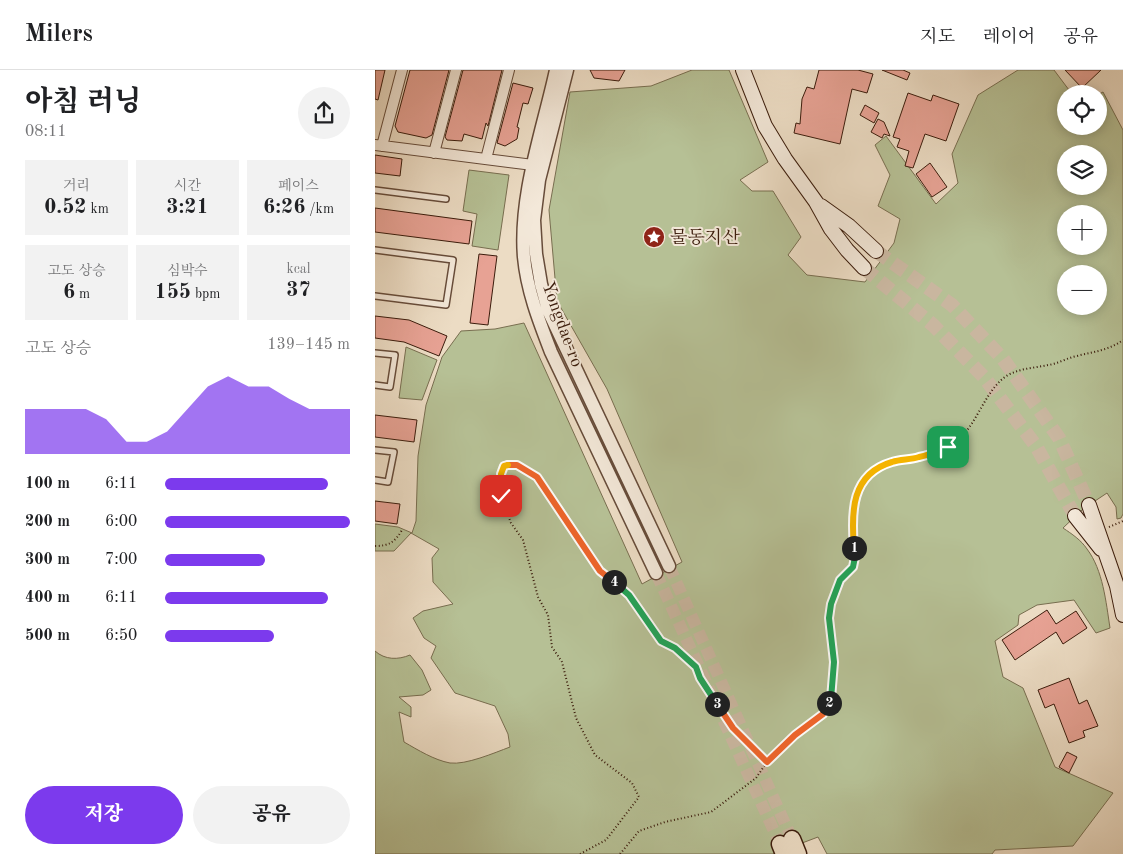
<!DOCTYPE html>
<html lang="ko">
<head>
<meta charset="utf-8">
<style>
	:root { --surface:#fff; --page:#f2f2f2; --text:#202124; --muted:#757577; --line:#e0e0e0; --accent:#7c3aed }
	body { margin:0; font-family:"Old Standard TT","Noto Serif KR",serif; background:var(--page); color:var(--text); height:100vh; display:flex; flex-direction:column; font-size:19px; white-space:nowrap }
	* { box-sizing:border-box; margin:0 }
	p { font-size:16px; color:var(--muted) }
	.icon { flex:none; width:28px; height:28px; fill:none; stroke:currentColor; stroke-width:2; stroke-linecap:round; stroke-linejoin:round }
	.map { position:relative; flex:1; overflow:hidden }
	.panel { display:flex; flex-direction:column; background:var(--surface); width:375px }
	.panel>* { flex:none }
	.controls { position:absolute; left:682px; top:15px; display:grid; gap:10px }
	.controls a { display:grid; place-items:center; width:50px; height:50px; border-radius:50%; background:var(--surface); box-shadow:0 2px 12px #0003; font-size:25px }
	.pin { position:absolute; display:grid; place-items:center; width:42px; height:42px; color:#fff; margin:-21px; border-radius:10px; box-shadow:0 2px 8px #0006 }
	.km { position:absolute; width:25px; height:25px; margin:-12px; border-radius:50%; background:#222; color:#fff; font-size:14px; line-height:25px; text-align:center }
	.round { display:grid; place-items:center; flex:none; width:52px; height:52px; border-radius:26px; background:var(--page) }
	.summary { display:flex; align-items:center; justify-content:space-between; height:85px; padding:0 25px }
	h1 { font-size:28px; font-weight:800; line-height:38px }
	.figures { display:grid; grid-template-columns:repeat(3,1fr); gap:8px; height:85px; padding:5px 25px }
	.figures div { display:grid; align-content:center; border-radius:0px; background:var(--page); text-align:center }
	.figures b { font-size:21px; font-weight:800 }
	.figures small { font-size:14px; font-weight:400 }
	.figures p { font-size:14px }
	.chart { height:140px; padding:10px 25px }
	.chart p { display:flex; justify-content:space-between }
	.chart svg { width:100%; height:90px; margin-top:5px; fill:var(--accent); opacity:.7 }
	.action { display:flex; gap:10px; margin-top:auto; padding:10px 25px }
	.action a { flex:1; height:58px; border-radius:30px; background:var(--accent); color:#fff; font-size:20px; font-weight:800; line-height:58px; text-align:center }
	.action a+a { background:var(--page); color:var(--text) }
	ul { padding:0 25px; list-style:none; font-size:16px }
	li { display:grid; grid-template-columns:80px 60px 1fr; align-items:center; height:38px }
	li i { height:12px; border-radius:6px; background:var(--accent) }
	header { display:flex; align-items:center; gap:30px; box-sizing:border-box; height:70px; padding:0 25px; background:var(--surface); border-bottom:1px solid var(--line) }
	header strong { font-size:24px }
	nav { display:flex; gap:28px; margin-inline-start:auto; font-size:18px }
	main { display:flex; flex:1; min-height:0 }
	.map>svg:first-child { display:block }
	.green { fill:#b6c095; stroke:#786e50; fill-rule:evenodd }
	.building { fill:#e7a294; stroke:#3b1c0c }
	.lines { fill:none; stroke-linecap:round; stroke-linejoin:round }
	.tertiary-tunnel { stroke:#c9b69f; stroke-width:12; stroke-dasharray:12 6; stroke-linecap:butt }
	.secondary-tunnel { stroke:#c9b69f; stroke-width:14; stroke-dasharray:14 7; stroke-linecap:butt }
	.service-casing { stroke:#674c3a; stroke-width:8 }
	.minor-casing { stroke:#674c3a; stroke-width:12 }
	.tertiary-casing { stroke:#674c3a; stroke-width:15 }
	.secondary-casing { stroke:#3b1c0c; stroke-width:16 }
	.trunk-casing { stroke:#3b1c0c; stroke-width:19 }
	.path { stroke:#3b1c0c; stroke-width:2; stroke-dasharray:1 2.5; stroke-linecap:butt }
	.service { stroke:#f3e8d9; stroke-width:5 }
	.minor { stroke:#f3e8d9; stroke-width:10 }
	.tertiary { stroke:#f3e8d9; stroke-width:12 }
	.secondary { stroke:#f3e8d9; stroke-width:14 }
	.trunk { stroke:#ecdcc4; stroke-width:16 }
	.split-1-casing { stroke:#fff; stroke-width:10 }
	.split-2-casing { stroke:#fff; stroke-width:10 }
	.split-3-casing { stroke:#fff; stroke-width:10 }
	.split-4-casing { stroke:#fff; stroke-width:10 }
	.split-5-casing { stroke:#fff; stroke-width:10 }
	.split-6-casing { stroke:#fff; stroke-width:10 }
	.split-1 { stroke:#f5b400; stroke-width:6 }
	.split-2 { stroke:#22a559; stroke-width:6 }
	.split-3 { stroke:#f0652b; stroke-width:6 }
	.split-4 { stroke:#22a559; stroke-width:6 }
	.split-5 { stroke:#f0652b; stroke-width:6 }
	.split-6 { stroke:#f5b400; stroke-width:6 }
	.labels { text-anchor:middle; stroke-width:4; stroke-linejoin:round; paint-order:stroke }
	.poi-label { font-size:18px; fill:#3b1c0c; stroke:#f3e8d9; text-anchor:start }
	.street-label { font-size:18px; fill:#3b1c0c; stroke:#f3e8d9 }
</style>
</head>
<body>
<header>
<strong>Milers</strong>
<nav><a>지도</a><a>레이어</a><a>공유</a></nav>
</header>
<main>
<section class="panel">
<div class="summary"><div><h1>아침 러닝</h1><p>08:11</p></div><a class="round"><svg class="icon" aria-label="share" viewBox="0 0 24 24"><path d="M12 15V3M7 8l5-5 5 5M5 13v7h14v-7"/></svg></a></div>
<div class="figures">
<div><p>거리</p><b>0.52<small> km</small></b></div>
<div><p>시간</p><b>3:21</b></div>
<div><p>페이스</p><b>6:26<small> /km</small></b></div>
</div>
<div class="figures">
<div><p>고도 상승</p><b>6<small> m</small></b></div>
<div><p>심박수</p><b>155<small> bpm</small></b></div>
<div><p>kcal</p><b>37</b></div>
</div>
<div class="chart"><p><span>고도 상승</span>139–145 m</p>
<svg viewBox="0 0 160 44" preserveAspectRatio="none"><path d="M0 44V22L10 22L20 22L30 22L40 27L50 38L60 38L70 33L80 22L90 11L100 6L110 11L120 11L130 17L140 22L150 22L160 22V44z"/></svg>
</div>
<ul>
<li><b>100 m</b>6:11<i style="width:88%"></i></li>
<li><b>200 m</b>6:00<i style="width:100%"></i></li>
<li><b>300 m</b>7:00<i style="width:54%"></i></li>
<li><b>400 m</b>6:11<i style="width:88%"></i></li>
<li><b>500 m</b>6:50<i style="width:59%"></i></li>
</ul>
<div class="action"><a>저장</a><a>공유</a></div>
</section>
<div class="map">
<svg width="748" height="784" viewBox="0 0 748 784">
	<rect width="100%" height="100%" fill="#ecdcc4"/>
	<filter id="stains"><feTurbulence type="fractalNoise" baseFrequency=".004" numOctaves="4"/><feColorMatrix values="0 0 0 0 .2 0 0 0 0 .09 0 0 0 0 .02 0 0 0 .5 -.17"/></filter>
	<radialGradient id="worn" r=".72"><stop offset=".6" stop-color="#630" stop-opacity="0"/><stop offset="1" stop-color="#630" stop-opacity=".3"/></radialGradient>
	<!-- green -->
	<path class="green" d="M317 0H354L393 92 365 110 377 121H398L426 167 413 185 432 205 490 212 519 173 525 149 503 136 515 105 500 75 511 66 561 134 583 113 577 84 603 25 643 0H679L697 24H691V56H724V24L728 22 748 60V444L746 448 742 449 741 437 732 423 708 439 688 458C697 464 706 470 712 479 728 500 731 532 735 558L721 563 699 530 662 535 644 545 643 555 620 571 628 607 648 618 680 697 738 723 698 776 620 780 617 784H452L443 767 398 784H0V581C10 590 23 590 35 585L47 600 56 620 48 625 24 627 36 637V647L24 642 29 672C43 680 59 690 75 693 91 695 119 683 135 677L133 664 120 636 80 623 56 588 61 576 49 568 38 548 48 541 78 534 58 512 57 488 64 479 36 463 19 481H0V454L23 457 37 463 41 451 43 386 51 335 67 287 86 261 120 259 149 253 267 514 307 492 232 319 182 231 174 140 195 22 276 16ZM691 84H724V116H691ZM691 144H724V176H691ZM691 204H724V236H691Z
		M94 100 134 105 123 180 97 176 102 144 88 141Z
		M31 277 62 290 47 330 24 328Z"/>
	<!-- building -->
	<path class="building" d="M0 0H10L3 30 0 29Z
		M35 0H74L57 65 51 68 23 62 20 56Z
		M88 0H127L113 56 111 53 107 69 89 64 87 71 72 70 70 67Z
		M215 0H250L244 11 219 8Z
		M444 0H483L498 4 492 23 477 19 465 74 419 63 421 53 425 54 427 29 432 17 439 19Z
		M507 0H528L535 3 532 10Z
		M690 0H726L707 18Z
		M138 13 158 18 153 34 148 33 142 57 144 58 142 69 130 76 122 73Z
		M533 23 556 31 558 25 584 34 571 71 550 64 538 98 530 96 534 81 522 77 525 69 518 67Z
		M490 35 504 43 499 53 485 45Z
		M503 49 509 52 515 66 509 64 507 68 496 62Z
		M0 85 27 89 25 106 0 103Z
		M555 93 572 117 557 127 541 104Z
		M0 138 97 151 94 174 0 162Z
		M104 184 122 186 113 255 95 253Z
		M0 246 34 250 72 266 64 286 29 272 0 268Z
		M0 345 42 350 39 372 0 367Z
		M0 431 25 434 22 454 0 451Z
		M672 540 681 554 701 541 712 558 688 574 681 562 640 590 627 570Z
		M694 608 704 634 712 630 723 656 708 661 710 667 694 673 679 634 670 638 663 620Z
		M692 682 702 687 694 703 684 697Z"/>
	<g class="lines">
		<!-- tertiary-tunnel -->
		<path class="tertiary-tunnel" d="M294 496 417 769
			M281 503 405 774"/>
		<!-- secondary-tunnel -->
		<path class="secondary-tunnel" d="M501 181 577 235 628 289 684 368 714 435
			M489 198 558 255 609 307 661 376 700 446"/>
		<!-- service casing -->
		<g class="service-casing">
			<path id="service" d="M0 120 71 129
				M0 180 78 190 71 235 0 226
				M0 283 20 285 15 317 0 315
				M0 380 19 382 13 412 0 410"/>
		</g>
		<!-- minor casing -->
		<g class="minor-casing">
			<path id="minor" d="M0 75 158 95
				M7 76 27 0
				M59 83 81 0
				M111 89 134 0"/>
		</g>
		<!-- tertiary casing -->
		<g class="tertiary-casing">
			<path id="tertiary" d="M181 0C168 60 144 125 149 187 152 220 164 251 176 282L281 503
				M192 0 164 110 159 150 161 184 166 214 173 240 294 496"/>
		</g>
		<!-- secondary casing -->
		<g class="secondary-casing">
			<path id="secondary" d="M368 0 390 56 410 89 441 132 456 159 472 180 489 198
				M446 136 474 156 501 181
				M714 435 742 516 748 545
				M700 446 726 479"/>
		</g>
		<!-- trunk casing -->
		<g class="trunk-casing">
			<path id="trunk" d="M417 769 423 784
				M405 774 409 784"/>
		</g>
		<!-- path -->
		<path class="path" d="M734 457 748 451
			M0 476C14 476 20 472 27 460
			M392 692C401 683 410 674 419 665 432 654 451 646 456 629 458 623 459 597 459 591 458 572 452 554 456 535 458 527 462 516 466 510 471 502 478 499 480 489 481 479 478 468 478 458 478 444 480 423 488 411 501 388 549 389 573 377 602 362 607 321 633 305 646 298 660 298 673 295 682 294 690 289 698 287 716 282 733 281 748 270
			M205 784 231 770 264 727 257 713 220 685 201 648 187 592 177 577 173 545 163 527 148 470 136 453 126 426V404L129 396 141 395 162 407 225 501 254 525
			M245 784 264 761 290 752 336 742 381 708 392 692 357 658 325 608 321 597 300 578 286 571 254 524"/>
		<!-- service -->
		<use href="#service" class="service"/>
		<!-- minor -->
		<use href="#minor" class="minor"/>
		<!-- tertiary -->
		<use href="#tertiary" class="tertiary"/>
		<!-- secondary -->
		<use href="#secondary" class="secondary"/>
		<!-- trunk -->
		<use href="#trunk" class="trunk"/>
	</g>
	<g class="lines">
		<!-- split-1 casing -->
		<g class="split-1-casing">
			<path id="split-1" d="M479 478C476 442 476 404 517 392 526 389 535 390 544 387 554 385 564 381 573 377"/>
		</g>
		<!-- split-2 casing -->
		<g class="split-2-casing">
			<path id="split-2" d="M454 633 456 629 459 592 454 548 456 534 465 510 478 497 480 487 479 478"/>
		</g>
		<!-- split-3 casing -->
		<g class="split-3-casing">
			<path id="split-3" d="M342 634 358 658 392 692 420 665 448 644 454 633"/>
		</g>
		<!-- split-4 casing -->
		<g class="split-4-casing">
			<path id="split-4" d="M239 512 254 525 286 571 300 578 321 597 325 608 342 634"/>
		</g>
		<!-- split-5 casing -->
		<g class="split-5-casing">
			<path id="split-5" d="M133 395H142L162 407 225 501 239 512"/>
		</g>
		<!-- split-6 casing -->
		<g class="split-6-casing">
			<path id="split-6" d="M126 426V404L129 396 133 395"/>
		</g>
		<!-- split-1 -->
		<use href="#split-1" class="split-1"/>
		<!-- split-2 -->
		<use href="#split-2" class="split-2"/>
		<!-- split-3 -->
		<use href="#split-3" class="split-3"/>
		<!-- split-4 -->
		<use href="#split-4" class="split-4"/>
		<!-- split-5 -->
		<use href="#split-5" class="split-5"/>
		<!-- split-6 -->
		<use href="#split-6" class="split-6"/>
	</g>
	<!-- icons -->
	<defs>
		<g id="sight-disc" transform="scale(1.125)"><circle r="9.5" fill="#8f2418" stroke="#f3e8d9"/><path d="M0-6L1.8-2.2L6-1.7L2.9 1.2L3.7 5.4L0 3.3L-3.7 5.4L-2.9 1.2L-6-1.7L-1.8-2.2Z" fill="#fff"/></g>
	</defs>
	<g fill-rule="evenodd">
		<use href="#sight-disc" x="279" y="167"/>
	</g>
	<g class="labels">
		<!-- poi labels -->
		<g class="poi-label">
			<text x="295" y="173">물동지산</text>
		</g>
		<!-- street labels -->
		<g class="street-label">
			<text transform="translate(188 254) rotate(70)" y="6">Yongdae-ro</text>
		</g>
	</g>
	<rect width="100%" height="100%" filter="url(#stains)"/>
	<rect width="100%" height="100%" fill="url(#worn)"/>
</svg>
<div class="controls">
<a><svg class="icon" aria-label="locate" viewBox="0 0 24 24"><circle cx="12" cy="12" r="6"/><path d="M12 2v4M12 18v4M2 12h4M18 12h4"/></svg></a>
<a><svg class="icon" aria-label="layers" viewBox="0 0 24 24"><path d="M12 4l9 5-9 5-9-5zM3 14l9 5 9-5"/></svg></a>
<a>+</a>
<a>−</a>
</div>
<div class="pin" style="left:573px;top:377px;background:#1e9e55"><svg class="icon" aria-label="arrive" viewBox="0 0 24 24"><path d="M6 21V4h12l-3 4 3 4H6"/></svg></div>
<div class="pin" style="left:126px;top:426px;background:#d93025"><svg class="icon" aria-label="check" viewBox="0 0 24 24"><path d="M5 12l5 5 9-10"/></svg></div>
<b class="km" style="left:479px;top:478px">1</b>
<b class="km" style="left:454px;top:633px">2</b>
<b class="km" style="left:342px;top:634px">3</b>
<b class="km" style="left:239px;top:512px">4</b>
</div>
</main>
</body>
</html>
